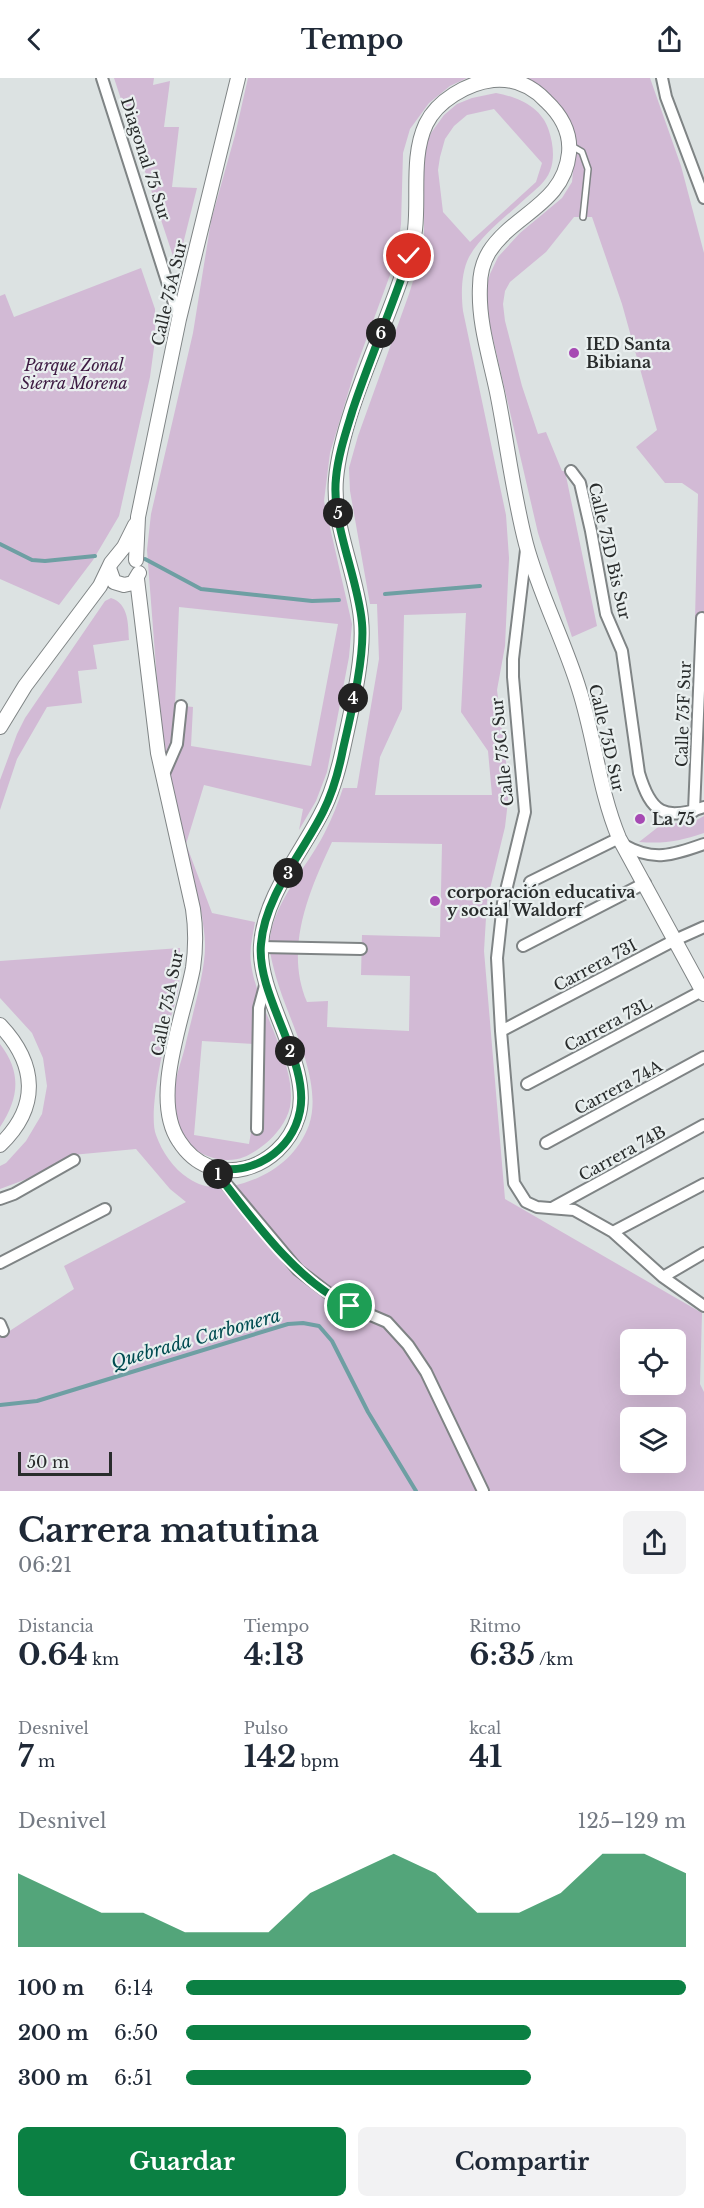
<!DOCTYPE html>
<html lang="es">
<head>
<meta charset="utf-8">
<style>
	:root { --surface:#fff; --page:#f2f2f3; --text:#1f2937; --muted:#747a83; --accent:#0b8043 }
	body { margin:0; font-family:"Libre Baskerville",serif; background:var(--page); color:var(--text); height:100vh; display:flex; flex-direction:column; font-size:22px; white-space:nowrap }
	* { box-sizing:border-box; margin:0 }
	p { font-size:20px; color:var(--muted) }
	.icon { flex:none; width:33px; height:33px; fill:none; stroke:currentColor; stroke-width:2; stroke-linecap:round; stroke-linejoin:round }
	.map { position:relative; height:1413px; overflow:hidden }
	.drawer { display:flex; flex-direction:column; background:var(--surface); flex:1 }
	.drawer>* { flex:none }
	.fabs { position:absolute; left:620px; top:1251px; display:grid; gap:12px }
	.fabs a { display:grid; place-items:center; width:66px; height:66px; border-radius:9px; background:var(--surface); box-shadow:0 6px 24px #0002; font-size:30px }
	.scale { position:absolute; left:18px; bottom:15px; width:94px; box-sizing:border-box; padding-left:6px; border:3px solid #292c2c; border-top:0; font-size:16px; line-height:21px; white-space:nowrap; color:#292c2c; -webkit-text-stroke:4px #e9efef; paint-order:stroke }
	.pin { position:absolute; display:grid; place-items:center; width:51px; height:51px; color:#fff; margin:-26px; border:3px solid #fff; border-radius:50%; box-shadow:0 2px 6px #0007 }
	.km { position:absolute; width:30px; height:30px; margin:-15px; border-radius:50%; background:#222; color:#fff; font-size:16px; line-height:30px; text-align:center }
	.round { display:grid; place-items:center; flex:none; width:63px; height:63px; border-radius:9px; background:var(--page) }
	.overview { display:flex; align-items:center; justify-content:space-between; height:102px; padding:0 18px }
	h1 { font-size:33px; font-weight:800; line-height:45px }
	.figures { display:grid; grid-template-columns:repeat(3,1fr); gap:9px; height:102px; padding:6px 18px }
	.figures div { display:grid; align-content:center }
	.figures b { font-size:30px; font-weight:800 }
	.figures small { font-size:16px; font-weight:400 }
	.figures p { font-size:16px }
	.chart { height:168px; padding:12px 18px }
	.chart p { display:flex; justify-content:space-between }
	.chart svg { width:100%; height:108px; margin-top:6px; fill:var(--accent); opacity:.7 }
	.action { display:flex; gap:12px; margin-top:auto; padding:12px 18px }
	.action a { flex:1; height:69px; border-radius:9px; background:var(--accent); color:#fff; font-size:24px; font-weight:800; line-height:69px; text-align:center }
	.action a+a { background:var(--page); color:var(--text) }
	ul { padding:0 18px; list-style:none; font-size:20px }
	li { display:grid; grid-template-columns:96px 72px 1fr; align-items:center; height:45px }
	li i { height:15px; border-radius:8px; background:var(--accent) }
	header { display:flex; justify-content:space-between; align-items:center; height:78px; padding:0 18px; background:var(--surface); font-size:27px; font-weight:800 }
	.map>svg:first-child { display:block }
	.green { fill:#d2bad5; fill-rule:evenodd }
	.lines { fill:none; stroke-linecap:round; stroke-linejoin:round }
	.stream { stroke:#6e9fa3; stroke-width:4 }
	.service-casing { stroke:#7f8485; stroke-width:8 }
	.minor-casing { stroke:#7f8485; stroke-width:14 }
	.tertiary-casing { stroke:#7f8485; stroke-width:16 }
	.service { stroke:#fff; stroke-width:5 }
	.minor { stroke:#fff; stroke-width:10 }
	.tertiary { stroke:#fff; stroke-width:14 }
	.route-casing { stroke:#fff; stroke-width:12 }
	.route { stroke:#0b8043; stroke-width:8 }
	.poi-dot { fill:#a649b3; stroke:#e9efef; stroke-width:2 }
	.labels { text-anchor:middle; stroke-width:4.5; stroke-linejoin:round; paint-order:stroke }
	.street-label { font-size:16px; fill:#292c2c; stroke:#e9efef }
	.poi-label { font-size:16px; font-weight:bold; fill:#292c2c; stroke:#e9efef; text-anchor:start }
	.park-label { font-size:16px; font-style:italic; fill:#3d1a42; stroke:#e9efef }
	.water-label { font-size:18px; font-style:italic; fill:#004c51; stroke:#e9efef }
</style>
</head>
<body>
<header><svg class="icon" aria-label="back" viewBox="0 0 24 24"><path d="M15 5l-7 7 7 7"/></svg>Tempo<svg class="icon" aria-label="share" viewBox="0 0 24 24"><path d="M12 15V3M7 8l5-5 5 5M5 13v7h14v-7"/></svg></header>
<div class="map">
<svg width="704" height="1413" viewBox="0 0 704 1413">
	<rect width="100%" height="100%" fill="#dce2e2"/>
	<!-- green -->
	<path class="green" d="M114 0H154L153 7 170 3 164 49H179L172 109 197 110 177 190Z
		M248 0H467L450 8 429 25 410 51 403 75 401 146 397 178 355 292 330 375 324 423 352 546 349 579 327 694 316 723 299 752 303 731 204 707 186 766 212 835 255 844C253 857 249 871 251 885 256 929 298 986 290 1029 287 1043 276 1057 265 1066 253 1075 244 1082 228 1082 215 1082 196 1076 188 1064 181 1053 176 1043 174 1031 171 1009 180 989 185 969 191 941 206 892 205 866 205 857 203 847 202 838L162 667 147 472 151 436 193 255 211 143 235 57ZM179 529 338 546 311 688 191 668 193 629 175 627ZM202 963 254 966 255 1031 249 1066 194 1057Z
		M524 0H650L681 88 704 175V543L695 542 698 416 682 405H665L636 369 657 352 622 226 592 139H574L546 174 510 204 505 213 503 226 505 243 522 308 538 356 546 354 562 393H565L597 548 572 559 538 455 488 239 485 213 490 196 498 179 520 155 562 120 572 104 575 72Z
		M496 15C518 19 542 29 549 53 553 65 555 81 550 93 546 104 535 112 526 120 507 138 482 156 469 179 461 195 461 216 463 233L506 437 509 480 505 568 497 612 508 700V723L505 749 487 823 484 873 505 1121 702 1235 700 1306 704 1314V1413H0V1256L8 1254 74 1211 64 1188 186 1124 170 1111 136 1071 72 1077 32 1099 0 1111V1088L6 1085 26 1063 42 1036 47 1008 43 980 32 955 0 920V883L180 870C180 882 180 895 179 906 178 920 172 933 169 946 163 970 148 1036 156 1057 162 1074 174 1091 188 1100 205 1112 225 1111 244 1105 273 1096 298 1077 309 1047 324 1003 288 942 276 899 273 887 268 872 270 859 276 821 307 789 324 756 332 741 338 725 343 710H357L379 581 377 526H370L350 413 349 390 358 358 409 216 424 168V73L431 55 444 37 457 26 472 20ZM494 31 542 85 536 104 470 164 443 134 438 92 440 79 445 61 454 48 467 37ZM466 535 461 634 488 673 492 717H375L380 679 402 631 404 537ZM332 764 442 766 440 859 362 857 361 897 410 898 409 953 327 949 328 923 307 924C284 871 309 813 332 764ZM630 1262H675V1306H630ZM630 1340H675V1384H630Z
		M141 190 155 231V262L150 299 119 438 93 482 59 527 0 501V218L5 216 14 239Z
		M111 520C129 526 128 546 129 562L93 567 97 591 78 593 82 625 47 629 17 681 0 732V702L17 656 25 640 105 523Z
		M704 738V755C680 763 665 766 639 764L662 746 693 744Z
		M0 966C22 995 19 1020 0 1049Z"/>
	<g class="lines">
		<!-- stream -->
		<path class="stream" d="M0 466 32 482 45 483 95 478
			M145 481 201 511 312 523 339 522
			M385 516 480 508
			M0 1327 37 1323 288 1246 303 1245 319 1248 332 1263 368 1334 416 1413"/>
		<!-- service casing -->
		<g class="service-casing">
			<path id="service" d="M570 67 582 74 588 91 583 139"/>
		</g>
		<!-- minor casing -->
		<g class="minor-casing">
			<path id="minor" d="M102 0 179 241
				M662 0 666 19 704 120
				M571 393 580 405 591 453 606 536 622 573 639 695C651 735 664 743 704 729
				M526 472 513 581V599L525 734 503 825 497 880 501 953 514 1105 526 1124 537 1129 574 1132 613 1154 663 1199 704 1228
				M163 698 177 666 181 628
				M694 733 702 540
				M624 767C654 784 673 777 704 766
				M530 804 619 760
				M523 868 645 805
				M261 869 361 871
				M501 953 675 862 704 849
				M527 1006 702 913
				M257 1051 259 930 266 904
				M546 1065 704 979
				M212 1089 298 1192 340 1224 387 1244 408 1267 426 1294 483 1413
				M0 1121 14 1116 74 1082
				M554 1129 704 1047
				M613 1154 704 1106
				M0 1185 105 1131
				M663 1199 704 1175
				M0 1246 3 1253"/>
		</g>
		<!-- tertiary casing -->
		<g class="tertiary-casing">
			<path id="tertiary" d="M136 482 138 439 179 241 238 0
				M109 490 114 504 124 507 133 505 139 495
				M137 501 158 675 193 831C196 851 196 869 193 890 184 938 150 1020 179 1063 212 1115 282 1092 298 1039 314 989 257 920 261 867 264 820 299 778 320 738 332 717 338 694 343 671 351 633 365 579 361 541 357 496 332 447 336 401 341 345 374 274 394 220 402 198 411 175 415 152 419 118 411 78 426 46 437 23 467 5 493 2 514 0 532 8 546 23 561 37 571 54 569 75 564 126 513 136 489 174 483 184 480 197 480 208 478 244 490 280 497 314 507 364 513 416 526 466 539 515 564 562 579 611 595 661 599 712 619 760L704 916
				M0 649 25 608 100 508 111 485 124 469 135 447
				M0 947C37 986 40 1029 0 1067"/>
		</g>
		<!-- service -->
		<use href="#service" class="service"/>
		<!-- minor -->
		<use href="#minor" class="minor"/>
		<!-- tertiary -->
		<use href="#tertiary" class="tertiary"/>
	</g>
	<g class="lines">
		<!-- route casing -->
		<g class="route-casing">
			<path id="route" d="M350 1228C294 1202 250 1137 212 1089 251 1099 292 1074 300 1033 310 983 256 918 261 866 265 818 302 776 323 734 333 714 339 692 343 671 351 636 365 579 362 545 358 499 331 446 336 400 338 377 346 354 353 331 370 280 392 230 409 178"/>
		</g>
		<!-- route -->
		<use href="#route" class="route"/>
	</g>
	<!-- markers -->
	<g class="poi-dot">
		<circle cx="574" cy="275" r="6"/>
		<circle cx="640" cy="741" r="6"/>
		<circle cx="435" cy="823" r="6"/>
	</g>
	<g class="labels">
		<!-- street labels -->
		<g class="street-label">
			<text transform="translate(146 81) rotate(72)" y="6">Diagonal 75 Sur</text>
			<text transform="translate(169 215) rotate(-77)" y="6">Calle 75A Sur</text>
			<text transform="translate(610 473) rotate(77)" y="6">Calle 75D Bis Sur</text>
			<text transform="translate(683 636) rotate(-88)" y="6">Calle 75F Sur</text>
			<text transform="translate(607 660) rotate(77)" y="6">Calle 75D Sur</text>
			<text transform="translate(502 674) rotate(-96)" y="6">Calle 75C Sur</text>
			<text transform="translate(595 887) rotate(-28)" y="6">Carrera 73I</text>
			<text transform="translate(167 925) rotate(-79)" y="6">Calle 75A Sur</text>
			<text transform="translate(608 946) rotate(-28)" y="6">Carrera 73L</text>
			<text transform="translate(618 1009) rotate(-28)" y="6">Carrera 74A</text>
			<text transform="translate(622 1075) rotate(-29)" y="6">Carrera 74B</text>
		</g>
		<!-- poi labels -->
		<g class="poi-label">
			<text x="586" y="272">IED Santa<tspan x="586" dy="18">Bibiana</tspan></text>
			<text x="652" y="747">La 75</text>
			<text x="447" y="820">corporación educativa<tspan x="447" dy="18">y social Waldorf</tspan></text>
		</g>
		<!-- park labels -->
		<g class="park-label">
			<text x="74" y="293">Parque Zonal<tspan x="74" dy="18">Sierra Morena</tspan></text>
		</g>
		<!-- water labels -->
		<g class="water-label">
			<text transform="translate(196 1261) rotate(-16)" y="6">Quebrada Carbonera</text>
		</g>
	</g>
</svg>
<div class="fabs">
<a><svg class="icon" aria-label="locate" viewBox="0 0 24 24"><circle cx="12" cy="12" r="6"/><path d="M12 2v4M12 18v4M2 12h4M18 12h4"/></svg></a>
<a><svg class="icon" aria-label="layers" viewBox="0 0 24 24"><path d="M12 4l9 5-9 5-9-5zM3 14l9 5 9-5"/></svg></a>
</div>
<div class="scale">50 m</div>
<div class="pin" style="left:350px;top:1228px;background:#1e9e55"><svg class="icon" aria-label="arrive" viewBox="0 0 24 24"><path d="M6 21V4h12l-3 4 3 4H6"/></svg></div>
<div class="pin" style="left:409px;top:178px;background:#d93025"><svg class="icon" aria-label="check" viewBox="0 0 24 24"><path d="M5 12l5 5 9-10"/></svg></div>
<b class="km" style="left:218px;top:1096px">1</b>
<b class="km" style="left:290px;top:973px">2</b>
<b class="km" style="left:288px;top:795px">3</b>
<b class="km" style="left:353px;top:620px">4</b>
<b class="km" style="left:338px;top:435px">5</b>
<b class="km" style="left:381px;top:255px">6</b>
</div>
<section class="drawer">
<div class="overview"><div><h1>Carrera matutina</h1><p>06:21</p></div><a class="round"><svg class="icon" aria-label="share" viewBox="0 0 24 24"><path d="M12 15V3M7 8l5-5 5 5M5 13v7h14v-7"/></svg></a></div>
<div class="figures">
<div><p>Distancia</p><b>0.64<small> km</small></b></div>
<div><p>Tiempo</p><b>4:13</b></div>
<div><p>Ritmo</p><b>6:35<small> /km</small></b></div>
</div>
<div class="figures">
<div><p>Desnivel</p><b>7<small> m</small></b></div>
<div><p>Pulso</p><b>142<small> bpm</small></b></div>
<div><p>kcal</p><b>41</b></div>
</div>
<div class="chart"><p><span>Desnivel</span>125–129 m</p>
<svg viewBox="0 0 160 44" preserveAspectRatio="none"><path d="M0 44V14L10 22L20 30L30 30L40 38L50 38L60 38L70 22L80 14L90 6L100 14L110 30L120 30L130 22L140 6L150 6L160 14V44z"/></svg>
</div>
<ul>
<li><b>100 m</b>6:14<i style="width:100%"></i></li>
<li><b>200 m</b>6:50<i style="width:69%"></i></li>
<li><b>300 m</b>6:51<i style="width:69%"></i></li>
</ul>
<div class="action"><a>Guardar</a><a>Compartir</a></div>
</section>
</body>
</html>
